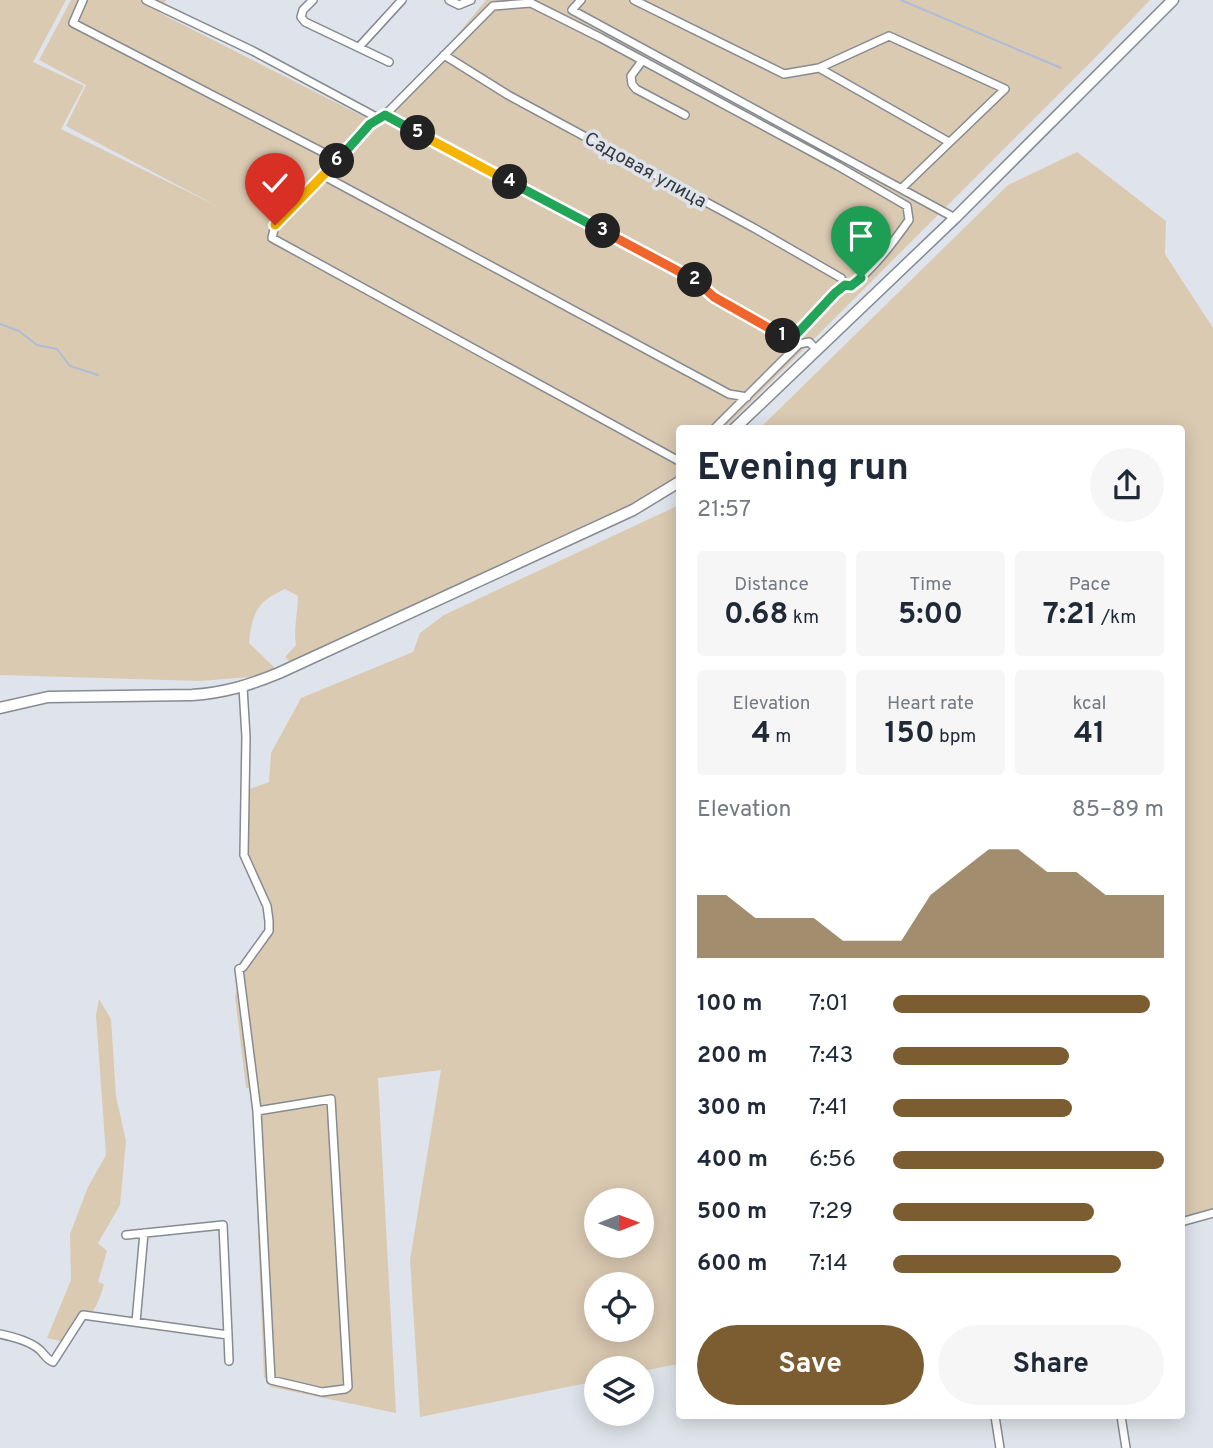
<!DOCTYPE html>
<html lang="en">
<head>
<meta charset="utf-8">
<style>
	:root { --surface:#fff; --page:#f6f6f7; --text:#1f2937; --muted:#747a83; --accent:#7b5d31 }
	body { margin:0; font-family:Overpass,sans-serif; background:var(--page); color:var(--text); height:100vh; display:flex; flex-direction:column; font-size:26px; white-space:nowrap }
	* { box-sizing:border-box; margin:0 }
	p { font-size:23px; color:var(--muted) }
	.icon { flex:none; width:38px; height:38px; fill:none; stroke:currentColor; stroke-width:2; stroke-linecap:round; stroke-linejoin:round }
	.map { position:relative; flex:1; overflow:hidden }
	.drawer { position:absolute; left:676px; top:425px; width:509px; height:994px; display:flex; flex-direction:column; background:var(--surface); border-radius:7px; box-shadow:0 4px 18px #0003 }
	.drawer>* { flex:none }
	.needle { width:46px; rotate:89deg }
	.controls { position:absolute; left:584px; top:1188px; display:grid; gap:14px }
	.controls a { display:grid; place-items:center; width:70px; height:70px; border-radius:50%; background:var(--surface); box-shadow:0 4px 18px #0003; font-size:35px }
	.pin { position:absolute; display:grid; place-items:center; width:60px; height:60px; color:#fff; margin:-72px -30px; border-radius:50% 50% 50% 0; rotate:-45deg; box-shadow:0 0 7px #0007 }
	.pin .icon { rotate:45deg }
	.km { position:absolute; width:35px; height:35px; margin:-18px; border-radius:50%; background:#222; color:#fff; font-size:19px; line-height:35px; text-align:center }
	.round { display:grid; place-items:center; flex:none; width:74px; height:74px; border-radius:37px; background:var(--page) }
	.overview { display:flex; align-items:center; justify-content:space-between; height:119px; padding:0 21px }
	h1 { font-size:38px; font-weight:700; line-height:52px }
	.stats { display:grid; grid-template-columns:repeat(3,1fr); gap:10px; height:119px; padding:7px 21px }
	.stats div { display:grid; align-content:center; border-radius:7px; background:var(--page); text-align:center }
	.stats b { font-size:30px; font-weight:700 }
	.stats small { font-size:19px; font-weight:400 }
	.stats p { font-size:19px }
	.chart { height:196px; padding:14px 21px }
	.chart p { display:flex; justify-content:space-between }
	.chart svg { width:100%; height:126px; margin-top:7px; fill:var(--accent); opacity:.7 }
	.cta { display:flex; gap:14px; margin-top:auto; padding:14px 21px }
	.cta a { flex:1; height:80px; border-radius:42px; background:var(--accent); color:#fff; font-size:28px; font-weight:700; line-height:80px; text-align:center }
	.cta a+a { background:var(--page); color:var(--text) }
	ul { padding:0 21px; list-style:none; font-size:23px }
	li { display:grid; grid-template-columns:112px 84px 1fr; align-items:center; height:52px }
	li i { height:18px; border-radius:9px; background:var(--accent) }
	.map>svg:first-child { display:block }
	.green { fill:#dbcab2; fill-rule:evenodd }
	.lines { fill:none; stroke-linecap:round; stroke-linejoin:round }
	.stream { stroke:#acbdd7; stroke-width:2 }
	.minor-casing { stroke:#868b92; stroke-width:10 }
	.secondary-casing { stroke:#868b92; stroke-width:13 }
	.minor { stroke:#fff; stroke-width:7 }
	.secondary { stroke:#fff; stroke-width:10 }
	.split-1-casing { stroke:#fff; stroke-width:14 }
	.split-2-casing { stroke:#fff; stroke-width:14 }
	.split-3-casing { stroke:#fff; stroke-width:14 }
	.split-4-casing { stroke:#fff; stroke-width:14 }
	.split-5-casing { stroke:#fff; stroke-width:14 }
	.split-6-casing { stroke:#fff; stroke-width:14 }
	.split-7-casing { stroke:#fff; stroke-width:14 }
	.split-1 { stroke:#22a559; stroke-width:9 }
	.split-2 { stroke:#f0652b; stroke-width:9 }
	.split-3 { stroke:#f0652b; stroke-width:9 }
	.split-4 { stroke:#22a559; stroke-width:9 }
	.split-5 { stroke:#f5b400; stroke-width:9 }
	.split-6 { stroke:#22a559; stroke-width:9 }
	.split-7 { stroke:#f5b400; stroke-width:9 }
	.labels { text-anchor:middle; stroke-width:7; stroke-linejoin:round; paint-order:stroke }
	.street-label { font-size:19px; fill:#37393c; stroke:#dfe4ec }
</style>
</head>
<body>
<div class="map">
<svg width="1213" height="1448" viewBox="0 0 1213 1448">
	<rect width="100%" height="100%" fill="#dfe4ec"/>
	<!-- green -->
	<path class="green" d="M0 0H66L33 62 84 86 61 129 217 206 66 126 86 85 39 60 71 0H166L160 13 382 126 486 0H1150L1093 60 724 429H679V475L669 486 645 501 290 662 285 657 296 645C293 629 298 613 298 596L285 589C257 601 252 614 249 643L276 669 250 677 200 681 0 675Z
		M1077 152 1166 221 1165 254 1213 328V1215L1181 1225V429H759L1008 185Z
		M679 505V1364L642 1371V1368H597V1381L420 1417 410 1260 441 1070 378 1078 396 1413 271 1387 264 1377 252 1088H246L235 996 244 968 266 937 267 905 247 855 244 791 269 782 271 753 301 698 413 652 420 633 444 615ZM597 1200H642V1246H597ZM597 1284H642V1330H597Z
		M99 999 111 1019 116 1096 126 1141 120 1205 98 1243 107 1251 98 1282 104 1284C96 1314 85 1324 60 1341L47 1338 71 1280 70 1234 88 1187 106 1155 96 1015Z"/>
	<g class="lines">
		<!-- stream -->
		<path class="stream" d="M901 0 1061 68
			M0 324 19 331 37 345 57 349 70 366 98 375"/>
		<!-- minor casing -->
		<g class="minor-casing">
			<path id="minor" d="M83 0 73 23 338 160
				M146 0 253 51 378 118
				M313 0 303 10 301 17 305 22 389 62
				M449 0 459 5 471 0
				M581 0 572 10 955 218
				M634 0 784 74 819 68 889 36 1005 89 902 188
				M359 47 402 0
				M444 55 508 95 754 228 841 278 845 285
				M642 61 631 76 632 84 636 89 685 115
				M819 68 949 142
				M385 115 693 279 714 297 787 339H793L799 344 809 342 816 349
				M324 176 729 394 747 397
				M714 429 799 344
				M679 461 272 238 275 225 371 124 385 115 493 6 531 3 601 38 838 166 907 206 909 220C892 244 874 268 851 286L845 285 793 339
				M243 687 246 737 244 855 267 906 269 921V931L243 967 239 969 257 1111 271 1380 322 1392 345 1389 348 1387 331 1099 257 1111
				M1181 1222 1213 1213
				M136 1322 144 1233
				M0 1334C13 1337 30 1341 40 1350 45 1355 46 1359 53 1362L83 1315 228 1335 223 1225 126 1235
				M228 1335 229 1361
				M995 1416 1000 1448
				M1121 1416 1126 1448"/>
		</g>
		<!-- secondary casing -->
		<g class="secondary-casing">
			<path id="secondary" d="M734 429 955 218 1173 0
				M0 708 48 697 192 695C224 693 250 685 279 673L633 510 679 482"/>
		</g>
		<!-- minor -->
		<use href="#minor" class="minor"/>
		<!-- secondary -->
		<use href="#secondary" class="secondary"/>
	</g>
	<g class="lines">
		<!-- split-1 casing -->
		<g class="split-1-casing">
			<path id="split-1" d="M783 336 793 338 835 293 845 285 851 286 861 278"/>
		</g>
		<!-- split-2 casing -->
		<g class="split-2-casing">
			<path id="split-2" d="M695 280 714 297 783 336"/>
		</g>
		<!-- split-3 casing -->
		<g class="split-3-casing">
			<path id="split-3" d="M603 231 695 280"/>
		</g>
		<!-- split-4 casing -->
		<g class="split-4-casing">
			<path id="split-4" d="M510 182 603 231"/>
		</g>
		<!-- split-5 casing -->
		<g class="split-5-casing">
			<path id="split-5" d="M418 133 510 182"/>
		</g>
		<!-- split-6 casing -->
		<g class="split-6-casing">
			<path id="split-6" d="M337 161 370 124 385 115 418 133"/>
		</g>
		<!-- split-7 casing -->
		<g class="split-7-casing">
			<path id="split-7" d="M275 225 337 161"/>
		</g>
		<!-- split-1 -->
		<use href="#split-1" class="split-1"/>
		<!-- split-2 -->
		<use href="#split-2" class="split-2"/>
		<!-- split-3 -->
		<use href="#split-3" class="split-3"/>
		<!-- split-4 -->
		<use href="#split-4" class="split-4"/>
		<!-- split-5 -->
		<use href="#split-5" class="split-5"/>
		<!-- split-6 -->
		<use href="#split-6" class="split-6"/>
		<!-- split-7 -->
		<use href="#split-7" class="split-7"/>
	</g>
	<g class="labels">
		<!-- street labels -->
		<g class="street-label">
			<text transform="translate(646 169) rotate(29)" y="7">Садовая улица</text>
		</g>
	</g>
</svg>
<div class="controls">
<a><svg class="needle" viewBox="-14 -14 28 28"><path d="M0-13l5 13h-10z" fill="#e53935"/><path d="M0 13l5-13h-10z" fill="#747a83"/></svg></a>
<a><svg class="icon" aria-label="locate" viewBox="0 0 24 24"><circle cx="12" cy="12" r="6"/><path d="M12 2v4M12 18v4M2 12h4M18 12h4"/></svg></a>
<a><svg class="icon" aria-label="layers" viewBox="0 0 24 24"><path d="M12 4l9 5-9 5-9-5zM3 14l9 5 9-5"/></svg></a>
</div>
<div class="pin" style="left:861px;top:278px;background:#1e9e55"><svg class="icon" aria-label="arrive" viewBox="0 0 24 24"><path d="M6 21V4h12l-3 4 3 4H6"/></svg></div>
<div class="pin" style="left:275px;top:225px;background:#d93025"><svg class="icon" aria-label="check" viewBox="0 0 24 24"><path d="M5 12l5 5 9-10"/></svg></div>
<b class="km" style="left:783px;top:336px">1</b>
<b class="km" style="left:695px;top:280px">2</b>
<b class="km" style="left:603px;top:231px">3</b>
<b class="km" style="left:510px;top:182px">4</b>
<b class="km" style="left:418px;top:133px">5</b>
<b class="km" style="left:337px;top:161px">6</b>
<section class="drawer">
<div class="overview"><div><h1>Evening run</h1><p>21:57</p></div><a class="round"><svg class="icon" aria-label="share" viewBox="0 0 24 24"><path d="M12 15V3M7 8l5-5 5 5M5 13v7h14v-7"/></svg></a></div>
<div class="stats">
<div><p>Distance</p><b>0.68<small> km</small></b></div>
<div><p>Time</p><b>5:00</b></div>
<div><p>Pace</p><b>7:21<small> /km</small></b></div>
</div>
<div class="stats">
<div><p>Elevation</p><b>4<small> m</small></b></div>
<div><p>Heart rate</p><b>150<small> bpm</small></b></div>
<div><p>kcal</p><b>41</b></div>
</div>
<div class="chart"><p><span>Elevation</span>85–89 m</p>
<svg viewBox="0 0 160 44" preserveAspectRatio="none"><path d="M0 44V22L10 22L20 30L30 30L40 30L50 38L60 38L70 38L80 22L90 14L100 6L110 6L120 14L130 14L140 22L150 22L160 22V44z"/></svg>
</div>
<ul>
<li><b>100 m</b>7:01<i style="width:95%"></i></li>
<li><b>200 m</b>7:43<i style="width:65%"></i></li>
<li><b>300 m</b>7:41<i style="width:66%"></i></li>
<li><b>400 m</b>6:56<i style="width:100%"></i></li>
<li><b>500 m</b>7:29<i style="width:74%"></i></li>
<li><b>600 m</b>7:14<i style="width:84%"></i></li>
</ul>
<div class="cta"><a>Save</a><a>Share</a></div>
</section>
</div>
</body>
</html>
